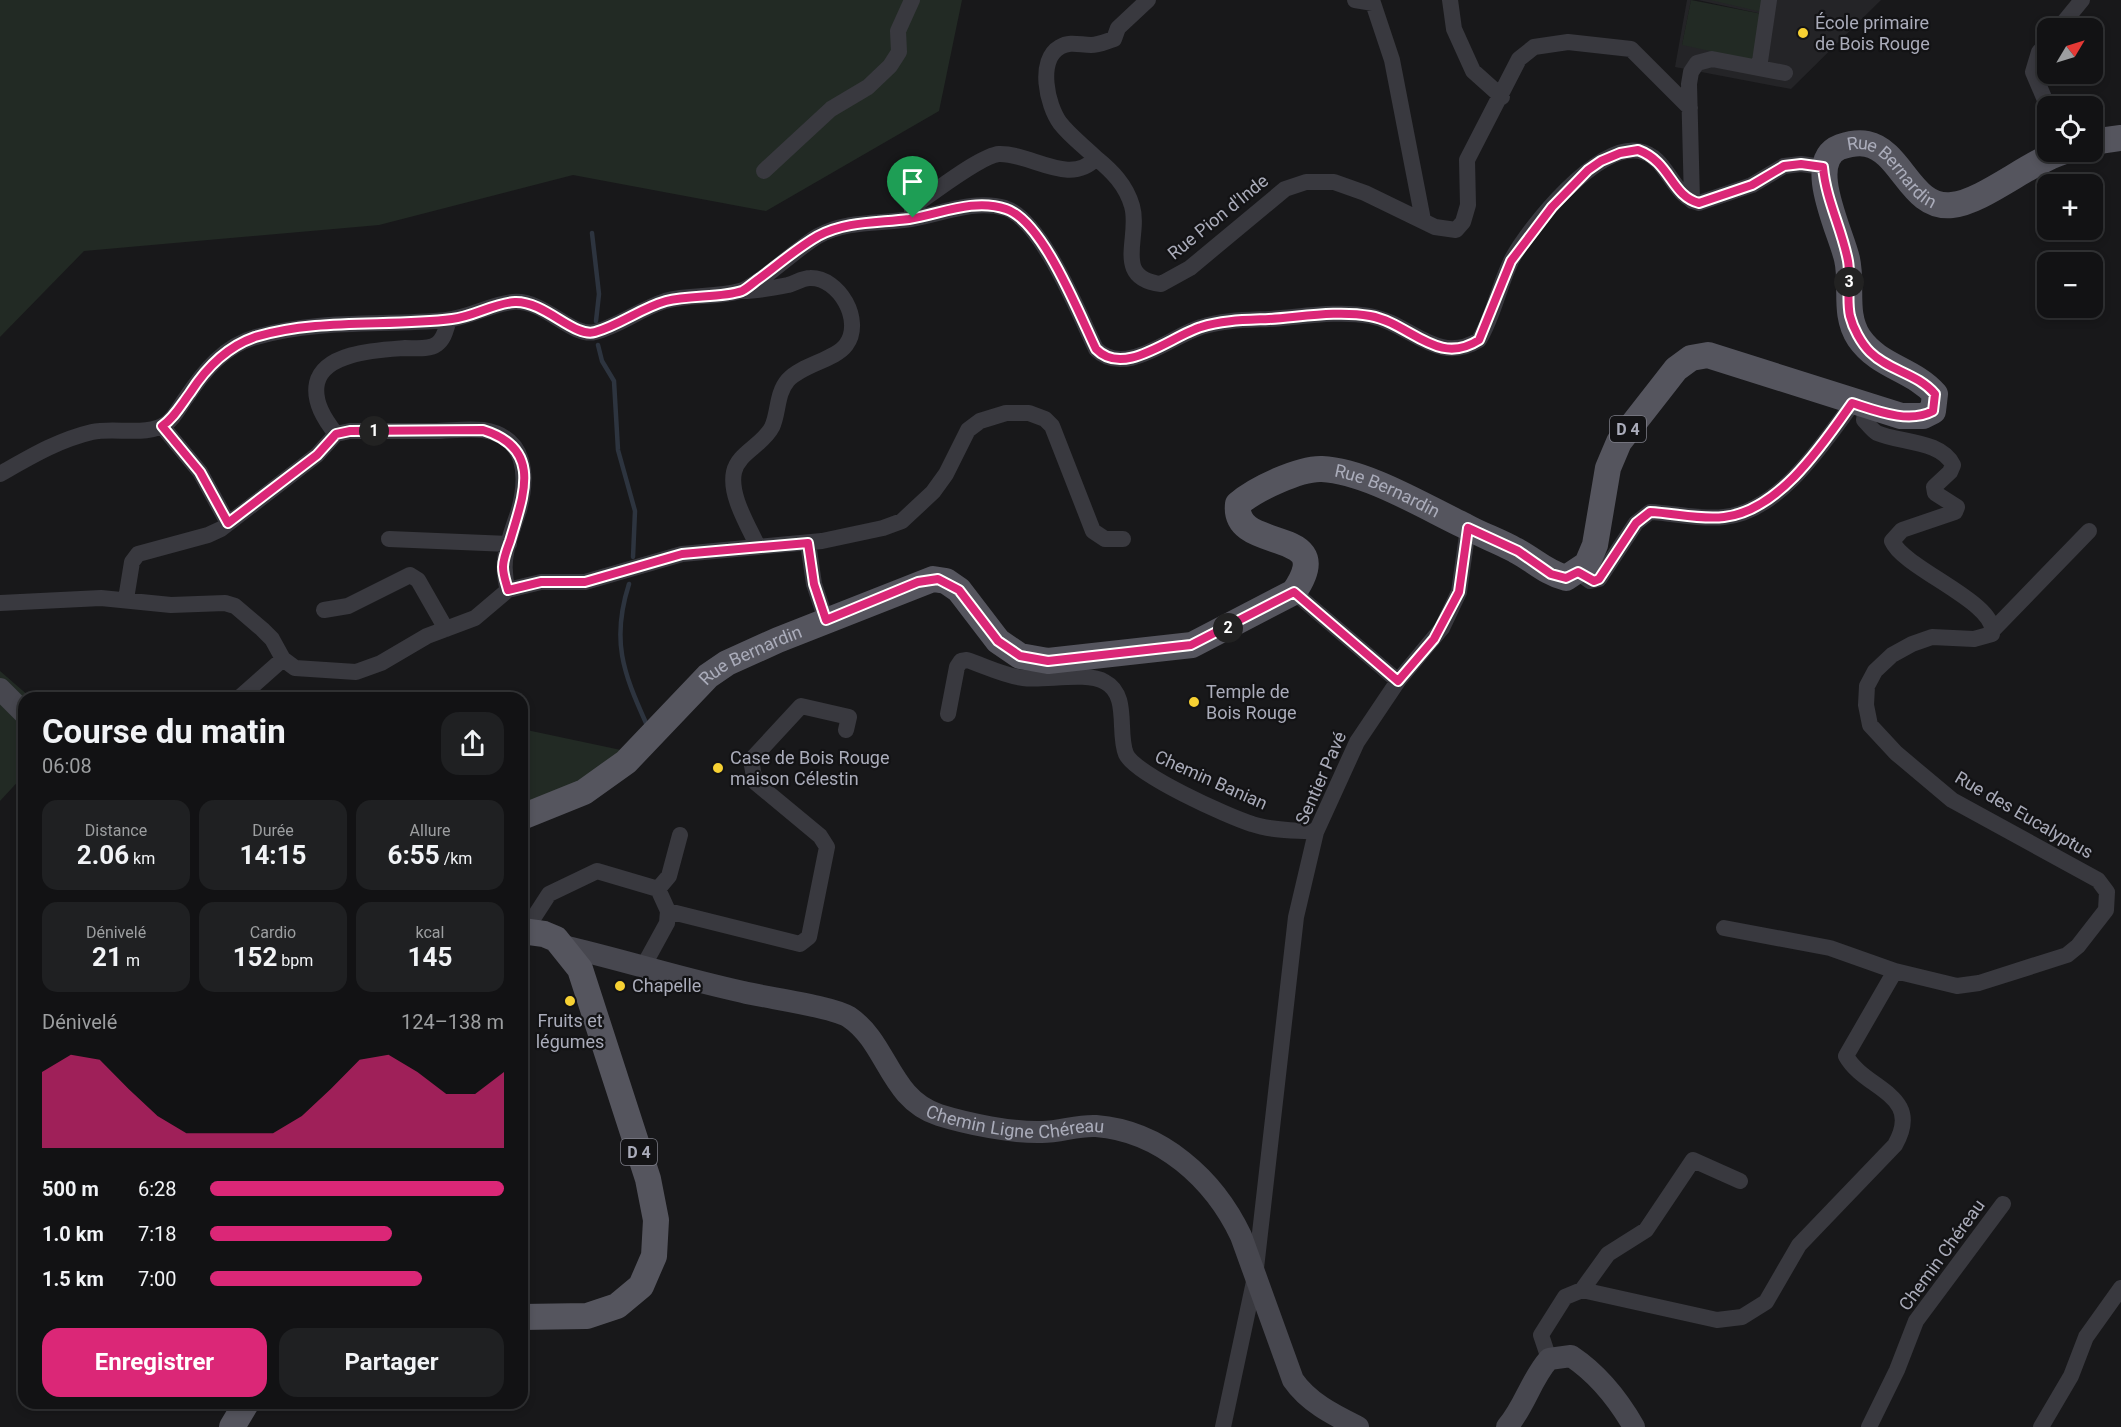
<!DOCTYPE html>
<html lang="fr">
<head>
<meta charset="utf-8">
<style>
	:root { --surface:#121214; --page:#1f2022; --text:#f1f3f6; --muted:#9c9ea0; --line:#313234; --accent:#db2777 }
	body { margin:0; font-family:Roboto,sans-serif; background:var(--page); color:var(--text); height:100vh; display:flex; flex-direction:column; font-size:22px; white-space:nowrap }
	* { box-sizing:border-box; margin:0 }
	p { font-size:20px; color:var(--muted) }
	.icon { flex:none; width:33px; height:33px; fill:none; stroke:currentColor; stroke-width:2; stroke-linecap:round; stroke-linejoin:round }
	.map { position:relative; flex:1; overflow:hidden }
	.details { position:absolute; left:18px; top:692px; width:510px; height:717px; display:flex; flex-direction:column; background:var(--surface); border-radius:18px; box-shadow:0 3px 9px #0003,0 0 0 2px var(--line) }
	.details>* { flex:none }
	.needle { width:39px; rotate:52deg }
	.fabs { position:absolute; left:2037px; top:18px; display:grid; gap:12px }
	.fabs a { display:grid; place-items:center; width:66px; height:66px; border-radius:12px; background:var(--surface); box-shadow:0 3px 9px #0003,0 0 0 2px var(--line); font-size:30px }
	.pin { position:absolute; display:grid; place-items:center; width:51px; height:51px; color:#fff; margin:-62px -26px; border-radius:50% 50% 50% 0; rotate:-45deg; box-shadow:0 0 6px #0007 }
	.pin .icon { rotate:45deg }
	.km { position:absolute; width:30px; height:30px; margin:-15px; border-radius:50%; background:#222; color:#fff; font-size:16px; line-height:30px; text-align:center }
	.round { display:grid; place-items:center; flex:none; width:63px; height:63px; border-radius:18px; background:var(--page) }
	.head { display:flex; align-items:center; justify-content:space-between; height:102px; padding:0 24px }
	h1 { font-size:33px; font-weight:700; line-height:45px }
	.stats { display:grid; grid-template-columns:repeat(3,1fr); gap:9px; height:102px; padding:6px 24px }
	.stats div { display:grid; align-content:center; border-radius:15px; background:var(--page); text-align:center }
	.stats b { font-size:26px; font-weight:700 }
	.stats small { font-size:16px; font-weight:400 }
	.stats p { font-size:16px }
	.chart { height:168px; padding:12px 24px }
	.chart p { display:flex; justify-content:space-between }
	.chart svg { width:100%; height:108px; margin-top:6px; fill:var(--accent); opacity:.7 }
	.cta { display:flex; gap:12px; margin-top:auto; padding:12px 24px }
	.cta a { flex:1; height:69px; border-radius:18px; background:var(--accent); color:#fff; font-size:24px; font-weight:700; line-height:69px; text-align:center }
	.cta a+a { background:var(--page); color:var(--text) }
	ul { padding:0 24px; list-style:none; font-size:20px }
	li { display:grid; grid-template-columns:96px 72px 1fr; align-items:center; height:45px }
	li i { height:15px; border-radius:8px; background:var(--accent) }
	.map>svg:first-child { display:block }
	.built { fill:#242427 }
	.green { fill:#222a24 }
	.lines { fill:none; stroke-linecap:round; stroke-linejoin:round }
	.stream { stroke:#2d343f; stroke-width:4.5 }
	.street { stroke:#39393f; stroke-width:16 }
	.secondary { stroke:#47474f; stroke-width:22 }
	.primary { stroke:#55555e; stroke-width:26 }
	.route-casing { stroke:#fff; stroke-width:12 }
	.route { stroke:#db2777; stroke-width:8 }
	.poi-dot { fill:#f7d133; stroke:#131315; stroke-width:2 }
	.labels { text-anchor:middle; stroke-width:4.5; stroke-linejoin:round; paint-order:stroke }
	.shield { fill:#131315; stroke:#7d7e88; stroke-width:1.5 }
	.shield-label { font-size:16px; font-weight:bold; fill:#aaacba }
	.poi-label { font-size:18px; fill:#aaacba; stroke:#131315; text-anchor:start }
	.street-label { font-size:18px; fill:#aaacba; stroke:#131315 }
</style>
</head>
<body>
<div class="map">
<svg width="2121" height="1427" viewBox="0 0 2121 1427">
	<rect width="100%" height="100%" fill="#18181a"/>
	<!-- built -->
	<path class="built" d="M1687 0H1691L1682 45 1762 14 1698 0H1881L1791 89 1675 67Z"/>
	<!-- green -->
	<path class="green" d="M0 0H962L939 111 766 211 573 175 379 225 84 251 0 337Z
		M1691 0 1762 14 1752 60 1682 45Z
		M1710 0H1765L1762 12Z
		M0 671 30 697 24 698V775L0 801Z
		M522 729 635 753 522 817Z"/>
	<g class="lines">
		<!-- stream -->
		<path class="stream" d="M592 233 599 294 596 321
			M598 345 602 361 614 381 618 450 635 511 633 557
			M629 584C611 640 623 672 646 723"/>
		<!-- street -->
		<path class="street" d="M1355 0 1373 3 1392 60 1423 220
			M1450 0 1454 29 1473 71 1502 97
			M2059 28 2082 0
			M2048 42 2039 52 2033 72 2048 107
			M1759 68 1769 0
			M1096 158C1085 147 1070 136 1060 123 1047 105 1037 60 1060 47 1070 41 1080 45 1091 45 1099 45 1107 41 1114 39L1118 28 1148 0
			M764 171 831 109 868 87 890 66 899 52 898 31 912 0
			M1692 201 1689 84 1691 72 1697 63 1712 59 1785 73
			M913 218 912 210 919 202C936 191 982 155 999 154 1031 153 1070 187 1096 158 1112 171 1126 185 1132 206 1141 237 1112 278 1161 284L1190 268 1285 189 1306 182H1334L1365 193 1435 227 1456 230 1463 222 1468 205 1467 160 1519 59 1534 47 1568 42 1631 49 1690 108
			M743 291C758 291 773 288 788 285 795 283 803 278 810 278 839 277 864 321 846 345 835 360 803 364 788 380 776 394 779 412 772 427 763 445 738 453 734 472 729 495 748 525 757 545
			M162 426 200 472 228 523
			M0 474C30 457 58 440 92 432 115 427 148 437 167 423 175 417 180 406 186 398 204 371 224 346 256 337 318 319 383 326 446 320 469 318 491 304 513 302 544 299 572 338 595 332 619 326 640 309 665 301 689 294 716 298 740 291 758 286 797 248 818 236 847 220 879 224 911 219 941 214 974 199 1005 208 1042 220 1079 314 1096 349 1125 378 1171 336 1201 327 1222 320 1246 320 1269 319 1301 317 1338 310 1370 316 1410 323 1437 366 1479 340 1494 315 1499 285 1512 259 1530 226 1597 143 1639 151 1668 156 1671 196 1699 203L1752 185 1784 166 1801 164 1823 167
			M389 539 509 544
			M808 543 814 584 826 620
			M1578 572 1590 581 1599 579 1636 523 1650 512C1674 513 1700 520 1724 517 1779 512 1823 444 1853 403
			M508 590 541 582H585L682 554 822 541 883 528 902 521 933 492 946 474 968 430 980 421 1006 413H1029L1045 419 1052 426 1093 531 1105 539H1123
			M1294 592 1398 681
			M126 599 132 562 138 554 208 535 221 529 317 455 336 434
			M0 603 101 598 171 605 225 603 235 606 262 629 272 639 283 659 295 668 356 672 381 663 427 636 475 618 508 590C499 560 510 538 519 510 528 476 527 437 483 430 467 428 449 431 433 431 405 431 377 431 350 431L336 434C325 420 313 402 317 383 324 352 379 350 405 348 415 348 429 350 437 344 445 338 446 328 449 320
			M324 610 348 606 410 575 418 580 446 629
			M1994 629 2089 531
			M239 698 283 659
			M948 714 957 667 961 661 967 660C985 666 1005 676 1023 678 1045 681 1087 671 1105 682 1130 695 1117 733 1126 754 1134 774 1229 817 1252 824 1272 831 1296 830 1316 832
			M658 889 669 876 680 835
			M1724 928 1830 948 1895 971
			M525 931 549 894 597 871 658 889 668 911
			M644 965 667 923 668 911 800 944 809 937 827 847 820 836 755 782 751 760 801 706 849 717 846 730
			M1582 1290 1608 1254 1646 1230 1693 1160 1740 1181
			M1549 1359 1541 1335 1565 1297 1582 1290 1717 1320 1742 1317 1766 1302 1799 1245 1895 1145C1924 1094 1865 1090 1846 1056L1895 971 1957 986 1979 983 2067 955 2078 946 2106 910 2107 892 2098 880 1952 800 1896 753 1870 725 1866 705 1867 686 1875 671 1892 655 1912 644 1932 637 1974 639 1992 634C1999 603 1904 569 1892 541L1902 530 1955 512 1957 507 1935 493 1934 487 1950 472 1953 465C1941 440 1900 443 1877 433 1872 430 1868 424 1864 420L1866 407
			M1223 1427 1255 1277 1296 917 1316 832 1357 742 1398 681 1442 628 1459 592 1468 528
			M1869 1427 1897 1370 1916 1321 2003 1204
			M2041 1427 2071 1376 2086 1337 2121 1288"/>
		<!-- secondary -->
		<g class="secondary">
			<path d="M0 689 24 713"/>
			<path id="s1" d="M563 946C623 960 683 979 743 992 767 998 831 1006 849 1017 888 1043 889 1099 939 1115 968 1124 1012 1133 1042 1132 1061 1132 1077 1125 1096 1126 1161 1131 1214 1179 1241 1236L1293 1380C1309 1403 1334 1415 1358 1427"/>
			<path d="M1507 1427C1525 1406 1531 1379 1549 1359L1571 1356C1598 1374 1618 1399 1634 1427"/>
		</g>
		<!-- primary -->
		<g class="primary">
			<path d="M2092 142 2121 138"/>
			<path id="s2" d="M522 817 584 792 626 762 708 676 727 663 778 640 933 579 946 581 959 590 998 641 1020 656 1048 661 1192 645 1294 592C1341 524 1232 555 1238 504 1255 489 1300 468 1322 469 1366 471 1425 507 1465 526 1481 535 1499 541 1515 550 1533 559 1546 573 1566 578L1587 564 1595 545 1608 468 1619 442 1676 369 1691 358 1708 355 1901 416H1923L1933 411 1935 394C1913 369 1879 367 1859 338 1843 314 1853 285 1847 259 1841 232 1804 161 1840 147 1849 144 1858 142 1867 144 1902 151 1911 210 1952 205 1983 202 2029 162 2062 152"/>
			<path d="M522 931 544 934 556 939 580 969 648 1179 656 1220 654 1256 641 1286 617 1306 587 1316 522 1317"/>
			<path d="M232 1427 247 1402"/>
		</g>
	</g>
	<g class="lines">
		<!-- route casing -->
		<g class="route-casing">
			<path id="route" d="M1638 150C1671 162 1671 196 1699 203L1752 185 1784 166 1801 164 1823 167C1826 200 1842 229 1848 261 1851 278 1846 298 1850 316 1853 328 1861 343 1870 352 1889 371 1917 373 1935 394L1933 411C1909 424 1877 411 1852 403 1823 444 1779 511 1724 517 1700 520 1674 513 1650 512L1636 523 1599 579 1594 581 1578 572 1566 578 1551 574 1518 551 1468 528 1459 592 1434 639 1398 681 1294 592 1191 645 1048 661 1020 656 998 641 959 590 938 579 918 582 826 620 814 584 808 543 682 554 585 582H541L508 590C506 582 503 575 503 567 503 559 507 549 510 541 523 496 544 449 483 430L350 431 336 434 317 455 228 523 200 472 162 426C174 418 181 405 190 393 206 368 226 347 255 337 318 318 387 327 452 319 473 317 494 303 515 302 545 301 574 338 595 332 620 325 641 308 666 301 689 295 722 298 742 291 748 288 754 282 760 278 779 264 797 248 818 236 846 221 878 223 909 219 940 214 974 198 1006 209 1043 221 1079 314 1096 349 1124 378 1171 336 1201 327 1222 320 1246 320 1269 319 1301 317 1338 310 1370 316 1410 323 1437 367 1479 340L1511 261 1552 207 1588 170 1601 161 1620 153Z"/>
		</g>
		<!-- route -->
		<use href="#route" class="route"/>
	</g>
	<!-- markers -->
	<g class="poi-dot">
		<circle cx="1803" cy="33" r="6"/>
		<circle cx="1194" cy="702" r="6"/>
		<circle cx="718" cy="768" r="6"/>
		<circle cx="620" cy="986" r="6"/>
		<circle cx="570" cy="1001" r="6"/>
	</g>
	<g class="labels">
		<!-- shield labels -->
		<g class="shield">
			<rect x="1610" y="416" width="36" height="26" rx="4.5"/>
			<rect x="621" y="1139" width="36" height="26" rx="4.5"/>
		</g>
		<g class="shield-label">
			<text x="1628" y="435">D 4</text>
			<text x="639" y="1158">D 4</text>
		</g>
		<!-- poi labels -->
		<g class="poi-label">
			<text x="1815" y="29">École primaire<tspan x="1815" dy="21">de Bois Rouge</tspan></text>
			<text x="1206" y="698">Temple de<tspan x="1206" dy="21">Bois Rouge</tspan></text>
			<text x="730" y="764">Case de Bois Rouge<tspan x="730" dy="21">maison Célestin</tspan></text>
			<text x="632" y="992">Chapelle</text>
			<text x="570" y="1027" text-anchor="middle">Fruits et<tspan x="570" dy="21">légumes</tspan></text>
		</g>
		<!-- street labels -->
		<g class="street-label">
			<text dy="6" stroke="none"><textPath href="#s2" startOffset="2276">Rue Bernardin</textPath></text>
			<text transform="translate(1218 217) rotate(-39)" y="6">Rue Pion d'Inde</text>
			<text dy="6" stroke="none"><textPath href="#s2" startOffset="1182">Rue Bernardin</textPath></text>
			<text dy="6" stroke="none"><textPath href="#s2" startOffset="285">Rue Bernardin</textPath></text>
			<text transform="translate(1321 778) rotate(-66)" y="6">Sentier Pavé</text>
			<text transform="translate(1211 780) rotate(24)" y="6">Chemin Banian</text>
			<text transform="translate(2024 815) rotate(30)" y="6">Rue des Eucalyptus</text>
			<text dy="6" stroke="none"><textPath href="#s1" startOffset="508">Chemin Ligne Chéreau</textPath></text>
			<text transform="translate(1942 1255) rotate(-54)" y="6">Chemin Chéreau</text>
		</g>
	</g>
</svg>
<div class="fabs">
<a><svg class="needle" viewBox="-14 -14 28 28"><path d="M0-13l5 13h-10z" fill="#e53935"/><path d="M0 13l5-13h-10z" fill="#9c9ea0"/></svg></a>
<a><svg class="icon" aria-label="locate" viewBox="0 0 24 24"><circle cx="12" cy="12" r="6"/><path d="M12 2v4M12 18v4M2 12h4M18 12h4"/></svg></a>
<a>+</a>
<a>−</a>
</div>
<div class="pin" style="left:913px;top:218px;background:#1e9e55"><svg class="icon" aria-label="arrive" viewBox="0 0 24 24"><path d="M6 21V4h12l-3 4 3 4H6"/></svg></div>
<b class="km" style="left:374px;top:431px">1</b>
<b class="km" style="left:1228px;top:628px">2</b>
<b class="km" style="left:1849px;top:282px">3</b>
<section class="details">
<div class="head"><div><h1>Course du matin</h1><p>06:08</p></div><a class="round"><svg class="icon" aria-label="share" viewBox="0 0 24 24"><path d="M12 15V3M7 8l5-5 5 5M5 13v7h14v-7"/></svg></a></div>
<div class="stats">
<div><p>Distance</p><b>2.06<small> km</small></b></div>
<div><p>Durée</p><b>14:15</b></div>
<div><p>Allure</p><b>6:55<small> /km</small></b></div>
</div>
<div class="stats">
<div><p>Dénivelé</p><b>21<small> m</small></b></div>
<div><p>Cardio</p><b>152<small> bpm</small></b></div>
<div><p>kcal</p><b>145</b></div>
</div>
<div class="chart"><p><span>Dénivelé</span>124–138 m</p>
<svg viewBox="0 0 160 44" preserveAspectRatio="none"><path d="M0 44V13L10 6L20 8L30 20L40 31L50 38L60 38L70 38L80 38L90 31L100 20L110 8L120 6L130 13L140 22L150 22L160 13V44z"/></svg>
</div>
<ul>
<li><b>500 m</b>6:28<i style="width:100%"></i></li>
<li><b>1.0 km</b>7:18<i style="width:62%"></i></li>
<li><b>1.5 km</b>7:00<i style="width:72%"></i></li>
</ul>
<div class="cta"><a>Enregistrer</a><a>Partager</a></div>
</section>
</div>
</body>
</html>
